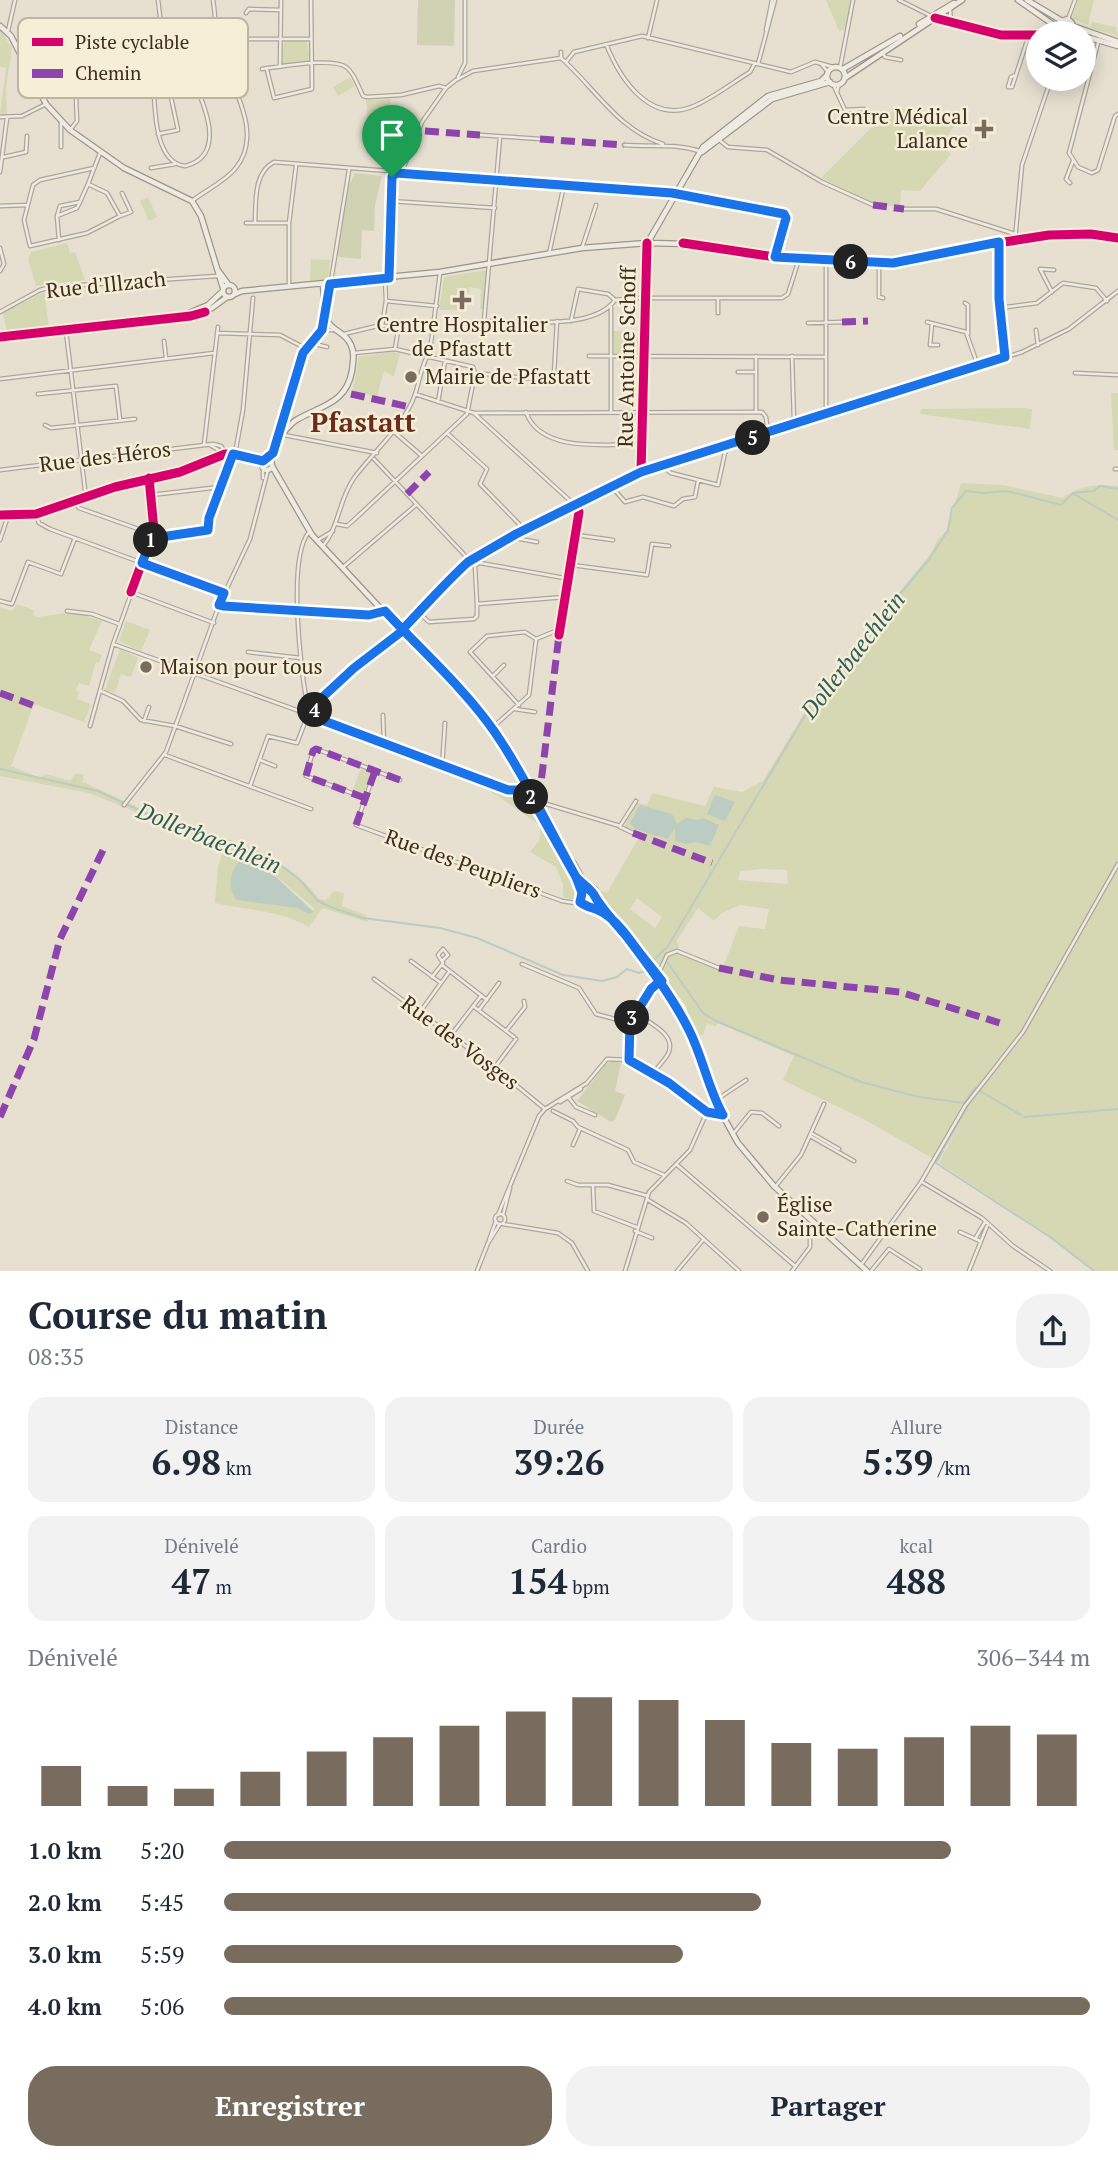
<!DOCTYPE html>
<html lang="fr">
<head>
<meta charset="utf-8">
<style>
	:root { --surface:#fff; --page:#f2f2f3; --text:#1f2937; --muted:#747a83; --accent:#786c5e }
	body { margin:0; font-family:"PT Serif",serif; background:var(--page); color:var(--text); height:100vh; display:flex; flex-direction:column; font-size:26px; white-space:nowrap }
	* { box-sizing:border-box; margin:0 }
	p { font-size:23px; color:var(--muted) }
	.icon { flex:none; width:38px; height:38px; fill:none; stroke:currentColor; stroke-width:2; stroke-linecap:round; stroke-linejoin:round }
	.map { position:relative; height:1271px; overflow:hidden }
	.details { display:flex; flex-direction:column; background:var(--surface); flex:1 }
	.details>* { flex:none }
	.tools { position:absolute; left:1026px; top:21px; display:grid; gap:14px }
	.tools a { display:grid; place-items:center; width:70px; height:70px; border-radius:50%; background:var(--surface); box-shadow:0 4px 18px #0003; font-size:35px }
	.pin { position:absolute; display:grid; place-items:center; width:60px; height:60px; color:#fff; margin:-72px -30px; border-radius:50% 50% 50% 0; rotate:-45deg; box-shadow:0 0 7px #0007 }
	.pin .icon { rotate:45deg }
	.km { position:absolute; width:35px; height:35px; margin:-18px; border-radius:50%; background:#222; color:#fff; font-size:19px; line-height:35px; text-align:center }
	.round { display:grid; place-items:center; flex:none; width:74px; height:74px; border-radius:28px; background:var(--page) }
	.headline { display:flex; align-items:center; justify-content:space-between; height:119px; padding:0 28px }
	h1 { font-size:38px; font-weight:600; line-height:52px }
	.metrics { display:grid; grid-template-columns:repeat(3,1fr); gap:10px; height:119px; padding:7px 28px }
	.metrics div { display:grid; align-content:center; border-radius:18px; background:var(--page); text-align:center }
	.metrics b { font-size:35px; font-weight:600 }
	.metrics small { font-size:19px; font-weight:400 }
	.metrics p { font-size:19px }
	.chart { height:196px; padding:14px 28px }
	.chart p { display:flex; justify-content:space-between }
	.chart svg { width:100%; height:126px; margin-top:7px; stroke:var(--accent); stroke-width:6 }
	.action { display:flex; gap:14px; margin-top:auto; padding:14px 28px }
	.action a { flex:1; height:80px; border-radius:28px; background:var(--accent); color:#fff; font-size:28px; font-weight:600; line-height:80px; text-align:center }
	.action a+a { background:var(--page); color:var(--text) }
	ul { padding:0 28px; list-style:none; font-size:23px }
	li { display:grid; grid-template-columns:112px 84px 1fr; align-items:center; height:52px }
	li i { height:18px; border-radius:9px; background:var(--accent) }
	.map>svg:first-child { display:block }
	.green { fill:#d6d7b3; fill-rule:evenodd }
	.cemetery { fill:#d1d1b3 }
	.water { fill:#bcccc2 }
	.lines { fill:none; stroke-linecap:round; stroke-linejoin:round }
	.stream { stroke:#bcccc2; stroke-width:2 }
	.minor-casing { stroke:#ada599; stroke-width:5 }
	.tertiary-casing { stroke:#ada599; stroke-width:6 }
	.secondary-casing { stroke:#9c958a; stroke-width:7 }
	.minor { stroke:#efebe3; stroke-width:2.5 }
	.tertiary { stroke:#efebe3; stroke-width:3.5 }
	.secondary { stroke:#efebe3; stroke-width:4.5 }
	.quiet { stroke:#8e44ad; stroke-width:7; stroke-dasharray:14 7; stroke-linecap:butt }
	.cycleway-casing { stroke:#f7eed8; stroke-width:13 }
	.cycleway { stroke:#d6006c; stroke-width:9 }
	.route-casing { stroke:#fff; stroke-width:14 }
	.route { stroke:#1a73e8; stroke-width:9 }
	.poi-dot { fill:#786c5e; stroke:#f7eed8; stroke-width:2.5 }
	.labels { text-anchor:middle; stroke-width:5; stroke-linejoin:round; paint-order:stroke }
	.poi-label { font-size:21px; fill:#3d2e20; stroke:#f7eed8; text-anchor:start }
	.street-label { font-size:21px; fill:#3d2e20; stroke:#f7eed8 }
	.water-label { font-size:23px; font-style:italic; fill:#2f5d5a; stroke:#f7eed8 }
	.district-label { font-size:28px; font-weight:bold; fill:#6b2e1e; stroke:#f7eed8 }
	.key { fill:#f7eed8; stroke:#bfb4a1; stroke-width:2 }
	.key-label { font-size:19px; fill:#3d2e20 }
</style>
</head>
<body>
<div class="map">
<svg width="1118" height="1271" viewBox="0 0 1118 1271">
	<rect width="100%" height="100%" fill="#e7e0d1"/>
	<!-- green -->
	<path class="green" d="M826 0H850L846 29 839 31Z
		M1078 0H1094L1088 25 1072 18Z
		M1092 22 1116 27 1118 36 1091 28Z
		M0 30 12 48 6 88 7 115H0L6 68 0 67Z
		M284 41H307L310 62 282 65Z
		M350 77 355 86 338 96 333 87Z
		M391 99 387 117 378 125 368 121 366 100Z
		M894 106 956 123 941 146 951 154 920 191 901 190 900 207 879 205 821 178 872 127 885 126Z
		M148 197 157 217 149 221 140 201Z
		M67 243 70 253 75 252 85 280 36 286 28 259 31 252Z
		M311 259 330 260 328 280 310 281Z
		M487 270 483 309H480L481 289 469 287V293L463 292V304L457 310H439L444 277Z
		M44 292 49 328 7 331 3 313Z
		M613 331H626V337H638V354L614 353Z
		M392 352 400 354 394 377 384 371 377 396 356 392 353 389 359 357Z
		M1111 393H1118V450H1114Z
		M1025 408 1032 409 1030 429 920 414 921 409Z
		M961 483 1003 485 1062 498C1081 485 1096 484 1118 486V1271H1095L1026 1220 939 1163 968 1107 965 1104 932 1158 869 1122 783 1080 794 1056 718 1023 716 1027 707 1023 703 1035 699 1036 664 977 598 894 602 891 607 893 641 834 626 828 625 824 632 802 647 805 652 793 705 806 714 787 742 792 763 781 819 689 930 555 938 539 947 531ZM765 869 787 870 788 884 738 880 740 871ZM637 898 662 917 655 928 630 909ZM740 905 769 909 765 929 739 926 722 970 679 951 677 940 698 908 714 921 722 913Z
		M17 604 34 610 33 615 38 617 73 612 102 621 89 650 102 655 99 663 96 662 89 686 79 683 76 690 79 692 77 699 91 704 84 722 34 704 11 766 40 778 46 774 70 781 76 773 84 775 83 782 172 823 168 825 89 793 0 776V607L12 611Z
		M126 621 150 630 141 651 119 641Z
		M120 649 138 658 131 677 121 674 115 693 105 690Z
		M364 768 372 771 363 796 352 792 360 770Z
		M476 781 527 796 576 880V900L563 897V884L556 867 530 852 539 841 541 826Z
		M191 830C240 839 289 859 319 899L326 900 334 891 344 893 342 906 366 915 368 922 322 908 309 927C278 909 249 911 215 903L218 866 225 847 192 834ZM274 874 315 909 309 914 297 908Z"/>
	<!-- cemetery -->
	<path class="cemetery" d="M418 0H455L454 46 417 45Z
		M355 173 382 176 375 205 374 231 362 230 361 259 339 257 336 253 347 189Z
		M614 1061 621 1063 615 1091 625 1095 615 1120 611 1122 577 1101 606 1064Z"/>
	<!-- water -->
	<path class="water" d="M715 795 735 802 725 821 707 814Z
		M640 805 672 814 677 824 686 818 698 820 703 818 719 825 710 846 696 842 686 844 675 841V827L668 839 635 829 630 823Z
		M242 858 264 866 314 912 309 914 297 908 237 900C226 886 230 871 242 858Z"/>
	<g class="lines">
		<!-- stream -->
		<path class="stream" d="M1073 493 1094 491 1100 486 1118 489
			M1074 494 1118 520
			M0 769 98 791 156 818 249 850 275 861 300 880 318 901 333 908 363 918 440 928 477 938 563 975 602 981 617 977 627 969 639 973 647 970
			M653 961 668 946 820 690 930 558 948 530 952 508 966 491 982 493 1007 491 1061 505 1073 493
			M668 963 703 1013 716 1021 861 1082 919 1097 964 1103 975 1088
			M980 1091 1021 1115
			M1024 1117 1118 1109
			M944 1148 968 1106
			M943 1151 936 1163 1050 1237 1094 1271"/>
		<!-- minor casing -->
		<g class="minor-casing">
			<path id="minor" d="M158 0 169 88 178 130 158 134
				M899 0 931 16
				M950 9 951 23
				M246 13 249 9 281 10
				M935 18 1001 35H1038
				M1068 19 1075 0
				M766 30 772 0
				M8 31 15 0
				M73 31 72 39H63L64 31 163 36
				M648 38 657 0
				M1099 39 1069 153 1078 167 1092 173 1098 170 1115 116 1118 114
				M220 44 238 39H310
				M606 44C620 79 650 125 694 106 713 98 732 83 750 72L755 63
				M561 52V58C595 88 618 130 663 144
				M882 52 885 57 901 60
				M566 62 574 52 642 36 791 72 815 62 833 67
				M758 64 775 0
				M822 65 828 72
				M96 67 98 33
				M280 67 281 0
				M840 68 853 0
				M262 69C280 67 332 57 346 67 354 72 359 88 363 96L367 97 401 95 439 86 446 88
				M267 70 274 98 312 89 311 0
				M153 71C155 97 151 162 185 166 232 155 199 93 188 68
				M1016 75 1011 77 1008 87H1012L1027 41V36
				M458 77 465 63V0
				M833 84 845 110 864 109
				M837 92 839 84
				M0 117 22 116 46 104
				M61 122V147
				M70 130 77 121 75 74 78 68 117 66 131 72 183 68 221 55
				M480 135 540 139
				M500 137 484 321C518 321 594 331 615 300L637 298H782L788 294 799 259
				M718 139 728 147 767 150 822 182 873 205
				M624 145C650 147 674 143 699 151
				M4 157 26 152 27 136
				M94 168 40 180 33 185 24 220 30 246 87 233 120 216 107 193 88 184 100 153
				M151 168 175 164
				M0 172 7 118
				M401 174 422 122 446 88 456 80 473 71 561 58
				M1070 183 1066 179 1073 161
				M192 201C206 190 224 182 235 169 265 134 231 86 221 53 215 37 216 17 213 0
				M390 201 495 208
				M80 202 77 208 57 216 60 206Z
				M80 202 88 184
				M0 206 27 205
				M904 209H936L1015 234
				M57 216 59 240
				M120 216 131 212 122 193
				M246 223H289
				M255 223C256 203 253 173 274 162L672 193 784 214 786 217 776 255
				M1015 240 1022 165 1051 79
				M999 242V299L1005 357
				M0 248 4 264 0 271
				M582 248 596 205
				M549 254 564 185
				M879 263V297L883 298
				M389 277 390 192 396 173
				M331 281 349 170
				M289 284V223L296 166
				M1052 292 1040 269 1054 270
				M386 301 437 306
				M965 303 968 305V334
				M611 307V411
				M999 308 1037 303 1063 283 1096 288 1107 301
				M0 312 40 290 52 287 217 276
				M718 313V299
				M571 321 578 289 608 294 615 300
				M927 322 966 332 978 366
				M808 323 842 322
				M932 324 930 345H938
				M382 326 386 301 385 278
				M322 330H333
				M1036 330 1038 345
				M66 331 86 498
				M217 333 280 335 305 348
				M344 334 377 326H393L398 331 395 349
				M164 341 166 358
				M311 343 327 347
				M354 353 395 349 473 367 475 373 546 380 554 374 557 321
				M589 356 826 357
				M756 356V412
				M792 356 794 422
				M738 372H756
				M1075 373 1118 375
				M0 379 214 353
				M38 394 116 386 120 420
				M415 394 474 413 762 412 766 417 768 434
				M438 402 445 361
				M526 412C540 454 609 444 643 444
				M475 414 578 508 571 576 559 635
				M826 415V260
				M45 425 51 428 135 419
				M393 431 422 456
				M447 433 487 469 480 484 525 530
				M284 435 377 453
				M204 445 218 327
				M210 445 222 452
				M235 454 243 410 253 298
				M374 459 475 566 480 562 478 556
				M663 467 671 473 718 485 726 448
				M263 468V478
				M1115 469H1118
				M0 470 213 444 221 446 225 452
				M641 472 1022 352 1069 329 1118 291
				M613 488 625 502 643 497 674 506 683 499 695 497 698 481
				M151 495 220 487
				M74 502 79 508 161 537 205 532 233 454
				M36 515 39 523 50 529 224 593
				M337 524 347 526 356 518 467 414 475 373
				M516 534 520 539 537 542
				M576 535 613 540
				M0 540 8 516
				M318 540 333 531
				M323 546C339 527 339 499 354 478 372 454 396 433 410 406 420 389 419 367 430 351L440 273
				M480 563 570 579
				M572 565 647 575 652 544 669 546
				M475 566 477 604
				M342 568 416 505
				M131 592 214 623
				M0 601 12 604 28 562 61 574 75 538
				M219 605 369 615 383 612
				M67 611 92 614 119 624
				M419 613 429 622 474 619 477 616V604L565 597
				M536 639 558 630
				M113 644 302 712
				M248 652 301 658
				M493 676 504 665
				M101 691 123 701 141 720 175 726 231 744
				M307 704C301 669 287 558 309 532
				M302 711a6 6 0 1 1 12 0a6 6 0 1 1-12 0Z
				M519 705 470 652 487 636 525 632 536 639
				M313 706 353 668 400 632
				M515 709 535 712
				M383 715 384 745
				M311 716 508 791 527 790
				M144 721 149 707
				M90 726 113 644 154 530 149 478
				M492 728 529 695 536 640
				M165 755 311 809
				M260 760 275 766
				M442 767 445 723
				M375 771 356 825 562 901 582 904
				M250 786 268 736 297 743 307 717
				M365 798 306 776 313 751 316 749 400 780
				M533 800 620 826 636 801
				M124 805 166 752 219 605 250 539 268 470
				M620 827 633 833
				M574 862 583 878 596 889 593 894
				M411 961 441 983
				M522 964 579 988 596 1014 630 1023
				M442 965 487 1000
				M432 977 443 963 438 955 443 949 448 955 443 960
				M657 977 667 955 677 951 719 968
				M374 979 494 1067 545 1109
				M473 1006 514 1037
				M479 1010 499 983
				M420 1012 449 972
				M635 1013C647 1022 678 1034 668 1054 664 1061 658 1066 654 1073
				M506 1031 525 1007 524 1001
				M451 1035 481 996
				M629 1060C629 1052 627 1045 627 1037 628 1017 646 992 662 980
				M495 1067 516 1039
				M586 1084 607 1059 629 1060
				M569 1098 576 1107 595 1115
				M716 1100 746 1080
				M560 1102 581 1089
				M718 1107 707 1112 722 1115
				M553 1111 573 1121 578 1127 628 1150 634 1162 664 1175
				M811 1133 839 1149
				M733 1134 751 1112 762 1113 779 1126
				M810 1136 854 1161
				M573 1145 580 1129
				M676 1164 795 1266
				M567 1181 578 1185H608L648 1196
				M922 1182 982 1218 1013 1246 1050 1271
				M593 1186 594 1211 636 1227
				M775 1187 801 1155 824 1104
				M648 1200 686 1223 739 1271
				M495 1219a5 5 0 1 1 10 0a5 5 0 1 1-10 0Z
				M498 1215 539 1116 545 1109 587 1083
				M503 1215 510 1188
				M503 1224 558 1233 572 1243 588 1271
				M635 1231 652 1238
				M960 1232 980 1241
				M975 1239 985 1222
				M489 1240 496 1221
				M861 1265 921 1182 965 1106 1023 1032 1118 864
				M477 1271 488 1243 500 1224
				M625 1271 649 1192 690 1150 707 1112 669 1083 629 1060
				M677 1271 704 1239
				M792 1271 810 1247V1228L814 1221
				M871 1271 889 1249 920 1269
				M969 1271 987 1226"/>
		</g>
		<!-- tertiary casing -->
		<g class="tertiary-casing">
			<path id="tertiary" d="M209 457 228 451 263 461
				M0 515 36 514 115 487 180 472 225 454H235
				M402 630 459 571 478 556 640 474 643 465 647 243"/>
		</g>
		<!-- secondary casing -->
		<g class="secondary-casing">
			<path id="secondary" d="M1018 0 1058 28
				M1027 0 1062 21
				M919 24 954 3
				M0 26 11 36 46 104 70 130 124 168 192 201 201 216 223 288
				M1073 26 1118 42
				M1057 33 1062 21 1068 19 1072 23 1070 33
				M1083 36 1118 46
				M827 76a9 9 0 1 1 18 0a9 9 0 1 1-18 0Z
				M843 69 900 36
				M845 78 962 0
				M702 152 772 99 830 82
				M648 242 703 147 768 96 821 81 827 75
				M217 269 228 284
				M223 291a6 6 0 1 1 12 0a6 6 0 1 1-12 0Z
				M235 294 242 291 440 272 582 248 647 243 691 244 775 257 893 263 953 250 1049 235 1091 234 1118 238
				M182 316 208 305 223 291
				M0 337 191 316 212 308 227 297
				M279 438C285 431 290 423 298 419 323 405 346 403 352 371 353 361 355 354 351 345 345 331 332 332 326 319
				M262 465a5 5 0 1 1 10 0a5 5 0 1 1-10 0Z
				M271 462 303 353 320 334 326 319 323 285
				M272 466 312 535 492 728 576 877 588 891
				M579 884 580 902 585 906 593 904 592 893H582
				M595 900 638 952 681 1017
				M638 952 679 1008 718 1107 738 1143 774 1186 867 1271"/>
		</g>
		<!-- minor -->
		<use href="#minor" class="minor"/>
		<!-- tertiary -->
		<use href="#tertiary" class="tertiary"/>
		<!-- secondary -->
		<use href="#secondary" class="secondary"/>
		<!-- quiet -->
		<path class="quiet" d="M425 131 480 135
			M540 139 624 145
			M873 205 904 209
			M842 322 868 321
			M351 394 410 407
			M407 494 429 472
			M0 693 35 706
			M365 798 306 776 313 751 316 749 400 780
			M539 799 559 635
			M356 825 375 771
			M633 833 712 863
			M719 968 779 980 900 992 1000 1023
			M0 1117 34 1039 60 939 105 846"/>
		<!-- cycleway casing -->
		<g class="cycleway-casing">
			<path id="cycleway" d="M935 18 1001 35H1038
				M683 243 775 257 893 263 953 250 1049 235 1091 234 1118 238
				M0 337 191 316 205 312
				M641 472 647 243
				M0 515 36 514 115 487 180 472 225 454H235
				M131 592 154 530 149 478
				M559 635 579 512 576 505
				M638 952 679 1008 703 1062"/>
		</g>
		<!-- cycleway -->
		<use href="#cycleway" class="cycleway"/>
	</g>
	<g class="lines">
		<!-- route casing -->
		<g class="route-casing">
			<path id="route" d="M392 177 389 278 330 284 322 330 303 353 273 453 263 461 233 454 209 518 208 530 161 537 153 535 142 563 224 593 219 605 223 606 369 615 385 611C421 650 464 688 494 731 525 776 549 829 576 877 581 883 591 889 594 895 603 911 615 922 627 937 649 966 673 998 689 1030 703 1058 708 1088 723 1115L707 1112 669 1083 629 1060 630 1023 651 989C654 986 658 983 662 981L639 952C629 939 619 923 605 914 597 908 587 908 580 902L582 893 576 877 527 790H508L311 716 315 712 313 706 354 668 401 632 402 630C424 607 445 583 468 562L516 534 641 472 1005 357 999 299V242L893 263 775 257 786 218 784 214 672 193 396 173 392 177"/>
		</g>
		<!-- route -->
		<use href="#route" class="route"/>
	</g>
	<!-- markers -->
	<g class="poi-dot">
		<path d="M980.5 118.5h7v7h7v7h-7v7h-7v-7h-7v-7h7z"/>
		<path d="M458.5 289.5h7v7h7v7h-7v7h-7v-7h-7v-7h7z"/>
		<circle cx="411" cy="377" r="7"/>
		<circle cx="146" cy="667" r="7"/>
		<circle cx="763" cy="1217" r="7"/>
	</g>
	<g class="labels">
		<!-- poi labels -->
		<g class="poi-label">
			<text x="968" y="124" text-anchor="end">Centre Médical<tspan x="968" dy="24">Lalance</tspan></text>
			<text x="462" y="332" text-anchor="middle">Centre Hospitalier<tspan x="462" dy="24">de Pfastatt</tspan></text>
			<text x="425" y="384">Mairie de Pfastatt</text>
			<text x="160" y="674">Maison pour tous</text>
			<text x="777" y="1212">Église<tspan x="777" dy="24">Sainte-Catherine</tspan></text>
		</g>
		<!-- street labels -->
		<g class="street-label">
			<text transform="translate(106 285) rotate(-6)" y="7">Rue d'Illzach</text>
			<text transform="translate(627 357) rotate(-89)" y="7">Rue Antoine Schoff</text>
			<text transform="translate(105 457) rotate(-7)" y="7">Rue des Héros</text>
			<text transform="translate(463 864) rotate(20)" y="7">Rue des Peupliers</text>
			<text transform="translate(460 1043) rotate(37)" y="7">Rue des Vosges</text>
		</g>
		<!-- water labels -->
		<g class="water-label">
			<text transform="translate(853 655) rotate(-52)" y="8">Dollerbaechlein</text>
			<text transform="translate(209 838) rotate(22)" y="8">Dollerbaechlein</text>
		</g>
		<!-- district labels -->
		<g class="district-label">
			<text x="363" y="432">Pfastatt</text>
		</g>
	</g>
	<!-- legend -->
	<rect x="18" y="18" width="230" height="80" rx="10" class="key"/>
	<rect x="32" y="38" width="31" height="8" fill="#d6006c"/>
	<rect x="32" y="69" width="31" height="9" fill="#8e44ad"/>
	<g class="key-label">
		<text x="75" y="49">Piste cyclable</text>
		<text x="75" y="80">Chemin</text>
	</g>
</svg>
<div class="tools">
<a><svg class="icon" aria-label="layers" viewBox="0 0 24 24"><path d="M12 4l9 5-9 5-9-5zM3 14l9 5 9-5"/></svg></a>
</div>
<div class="pin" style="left:392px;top:177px;background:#1e9e55"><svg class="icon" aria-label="arrive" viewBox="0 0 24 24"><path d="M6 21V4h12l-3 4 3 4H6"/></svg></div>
<b class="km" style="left:151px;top:540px">1</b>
<b class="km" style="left:531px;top:797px">2</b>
<b class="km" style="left:632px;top:1018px">3</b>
<b class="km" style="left:315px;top:710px">4</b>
<b class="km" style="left:753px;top:438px">5</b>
<b class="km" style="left:851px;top:262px">6</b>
</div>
<section class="details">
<div class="headline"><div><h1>Course du matin</h1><p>08:35</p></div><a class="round"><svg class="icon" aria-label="share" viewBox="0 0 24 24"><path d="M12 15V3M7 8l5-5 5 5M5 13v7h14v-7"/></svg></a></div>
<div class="metrics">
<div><p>Distance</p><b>6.98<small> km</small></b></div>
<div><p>Durée</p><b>39:26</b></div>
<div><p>Allure</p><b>5:39<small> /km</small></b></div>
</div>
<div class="metrics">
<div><p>Dénivelé</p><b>47<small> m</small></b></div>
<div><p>Cardio</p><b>154<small> bpm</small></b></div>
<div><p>kcal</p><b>488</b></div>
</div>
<div class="chart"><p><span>Dénivelé</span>306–344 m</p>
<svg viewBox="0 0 160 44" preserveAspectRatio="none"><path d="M5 44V30M15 44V37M25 44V38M35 44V32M45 44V25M55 44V20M65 44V16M75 44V11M85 44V6M95 44V7M105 44V14M115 44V22M125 44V24M135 44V20M145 44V16M155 44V19"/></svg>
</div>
<ul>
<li><b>1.0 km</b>5:20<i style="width:84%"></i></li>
<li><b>2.0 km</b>5:45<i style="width:62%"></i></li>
<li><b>3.0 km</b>5:59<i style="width:53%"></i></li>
<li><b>4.0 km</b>5:06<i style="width:100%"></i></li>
</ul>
<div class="action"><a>Enregistrer</a><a>Partager</a></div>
</section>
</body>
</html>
